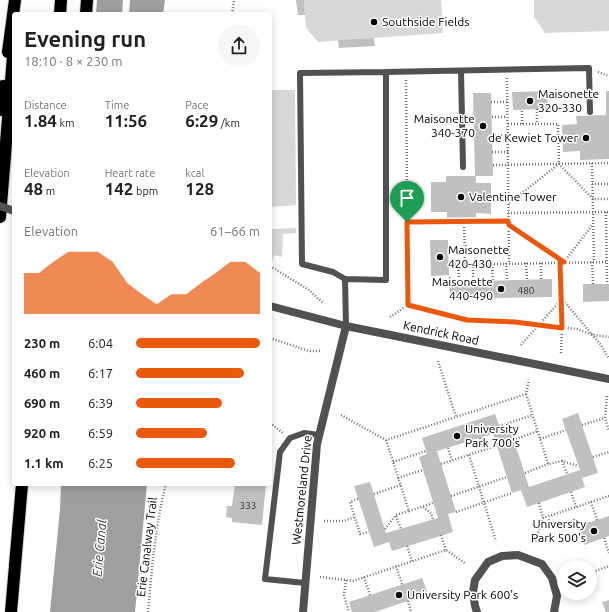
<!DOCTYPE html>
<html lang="en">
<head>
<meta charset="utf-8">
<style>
	:root { --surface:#fff; --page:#f6f6f6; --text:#222; --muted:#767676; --accent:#ea580c }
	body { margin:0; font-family:Ubuntu,sans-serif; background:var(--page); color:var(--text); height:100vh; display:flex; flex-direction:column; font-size:15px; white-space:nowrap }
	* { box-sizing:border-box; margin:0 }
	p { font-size:13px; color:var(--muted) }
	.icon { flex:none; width:22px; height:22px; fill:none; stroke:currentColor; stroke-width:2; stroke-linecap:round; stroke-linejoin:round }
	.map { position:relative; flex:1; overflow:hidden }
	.details { position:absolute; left:12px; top:12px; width:260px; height:474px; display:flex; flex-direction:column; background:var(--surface); border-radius:4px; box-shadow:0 2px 10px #0003 }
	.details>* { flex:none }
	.tools { position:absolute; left:557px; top:560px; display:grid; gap:8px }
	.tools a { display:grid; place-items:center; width:40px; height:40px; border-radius:50%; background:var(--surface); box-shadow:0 2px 10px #0003; font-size:20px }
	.pin { position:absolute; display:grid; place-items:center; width:34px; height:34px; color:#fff; margin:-41px -17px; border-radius:50% 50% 50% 0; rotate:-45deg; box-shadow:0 0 4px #0007 }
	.pin .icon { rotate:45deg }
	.round { display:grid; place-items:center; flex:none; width:42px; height:42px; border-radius:21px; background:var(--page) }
	.overview { display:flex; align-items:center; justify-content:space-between; height:68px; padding:0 12px }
	h1 { font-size:22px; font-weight:700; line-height:30px }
	.stats { display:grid; grid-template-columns:repeat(3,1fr); gap:6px; height:68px; padding:4px 12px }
	.stats div { display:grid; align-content:center }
	.stats b { font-size:17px; font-weight:700 }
	.stats small { font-size:11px; font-weight:400 }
	.stats p { font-size:11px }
	.chart { height:112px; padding:8px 12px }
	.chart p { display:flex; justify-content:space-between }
	.chart svg { width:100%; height:72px; margin-top:4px; fill:var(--accent); opacity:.7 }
	ul { padding:0 12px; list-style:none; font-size:13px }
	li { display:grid; grid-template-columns:64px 48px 1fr; align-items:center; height:30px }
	li i { height:10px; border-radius:5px; background:var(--accent) }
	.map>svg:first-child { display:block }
	.green { fill:#d8d8d8 }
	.water { fill:#9f9f9f }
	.building { fill:#c0c0c0 }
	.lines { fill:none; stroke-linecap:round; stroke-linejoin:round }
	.motorway-casing { stroke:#dbdbdb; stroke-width:14 }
	.path { stroke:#737373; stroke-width:2.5; stroke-dasharray:1 2; stroke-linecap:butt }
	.service { stroke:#515151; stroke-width:6 }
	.minor { stroke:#515151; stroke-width:8 }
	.tertiary { stroke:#515151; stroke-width:8 }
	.motorway { stroke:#000; stroke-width:12 }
	.tertiary-bridge { stroke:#515151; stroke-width:8 }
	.route-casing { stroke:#fff; stroke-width:8 }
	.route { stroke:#ea580c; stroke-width:5 }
	.poi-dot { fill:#000; stroke:#fff; stroke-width:1.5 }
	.labels { text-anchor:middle; stroke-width:3; stroke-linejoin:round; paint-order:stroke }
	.number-label { font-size:10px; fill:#303030 }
	.poi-label { font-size:12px; fill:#000; stroke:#fff; text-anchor:start }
	.street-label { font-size:12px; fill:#000; stroke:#fff }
	.water-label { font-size:13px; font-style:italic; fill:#404040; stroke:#fff }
</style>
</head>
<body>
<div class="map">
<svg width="609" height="612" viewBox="0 0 609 612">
	<rect width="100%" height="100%" fill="#fff"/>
	<!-- green -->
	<path class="green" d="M304 0H441L443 33 318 42 306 28Z
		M534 0H609V31L545 33 534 17Z
		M270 90H295L296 205 271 207V229L296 228V233L283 234 282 257 274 255 272 262 270 261Z"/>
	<!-- water -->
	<path class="water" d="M97 0H123L122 14H96Z
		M130 0H165L163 14H129Z
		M61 484H147L135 612H50L60 509Z"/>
	<!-- building -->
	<path class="building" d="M296 0H304L305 15H298Z
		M374 38 375 46 339 48 338 40Z
		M547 91 548 109 513 110 512 92Z
		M606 91H609V159L580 160V151L563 152 562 125 577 124 576 116 606 115Z
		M473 93H491L493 176H476V183H491V214L476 213V219H447V212H431V182H446V176H475Z
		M430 240H448L449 275 431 276Z
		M552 279V297L450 299 449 282Z
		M583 284H609V301L583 302Z
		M578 413 598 473 582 478 585 487 527 507 521 490 512 493 493 434 437 451 456 512 448 514 453 532 392 551 389 542 374 547 354 486 370 482 386 533 438 518 419 457 427 454 422 438 495 414 501 431 510 428 529 487 580 470 562 419Z
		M235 484H266L262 525 232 522V518L226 517 227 506H232Z
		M609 516V536L584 545 578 526Z
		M422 578 428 594 375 612H352L349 602Z
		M609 600V612H606L602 602Z"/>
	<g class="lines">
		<!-- motorway casing -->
		<g class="motorway-casing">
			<path id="motorway" d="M60 14 61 0
				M86 14 87 0
				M8 52 15 0
				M0 110 3 86
				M0 217 14 44
				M11 612 22 484"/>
		</g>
		<!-- path -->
		<path class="path" d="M232 14 234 0
			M598 72 609 76
			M507 78 509 263
			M406 80 408 305 467 320 515 322 577 329 593 335 609 337
			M491 102H507
			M537 109V124
			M492 117H507
			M508 124H558L559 164
			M522 124V110
			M492 136 508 135
			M492 152H508
			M592 163 594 262
			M493 165 609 163
			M592 184H608
			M509 203 559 164 593 199H608
			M606 212 607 284
			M508 213 609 212
			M464 221 465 264
			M407 222 509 221
			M509 225 564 262 593 224
			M449 249H465
			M561 262 562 328 561 353
			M592 262 593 284
			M506 263 507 280
			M526 263 527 280
			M541 263V280
			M458 264 459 281
			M473 264V281
			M492 264 493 281
			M449 265 607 262
			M270 266 309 290 323 303
			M270 279V294
			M390 317 408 305
			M270 338 309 351H322
			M521 345 562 299 601 345 609 359
			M438 361 456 417
			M526 394 548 464 562 461 578 466
			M607 396 605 418 609 431
			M341 415 386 440 526 394 529 380
			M270 423 283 433
			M582 425 605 418
			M499 426 533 415
			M480 438 484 449
			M540 439 566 430
			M513 440 538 431
			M448 448 452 460
			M469 455 496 541
			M593 457 609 452
			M562 461 567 474
			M393 462 426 451
			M441 464 496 446
			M525 473 548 464
			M398 478 423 470
			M571 492 576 507
			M374 494 401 485
			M451 496 507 477
			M358 499 350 502 360 534 369 532
			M591 502 597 520
			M539 503 543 518
			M423 507 431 513 433 519
			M409 511 433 503
			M456 512 512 493
			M396 516 401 529
			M324 521H344L355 517
			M385 529 396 515 409 511 386 440
			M441 535 446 550
			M604 538 609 553
			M535 541 543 518 609 496
			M407 546 412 561
			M396 566 402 584
			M590 573 609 566
			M320 577 353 581 446 550 466 564
			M364 577 370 595
			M346 580 344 595 349 612
			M408 601 411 612
			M148 612C152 569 155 526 166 484"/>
		<!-- service -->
		<path class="service" d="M461 71 463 167
			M386 72 589 68 590 112
			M345 279 333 272 302 264 300 73 386 72V280L345 279 346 326
			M305 583 265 579 280 452 290 438 304 433 319 435"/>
		<!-- minor -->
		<path class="minor" d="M303 612 317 444 346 326
			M477 612 475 606 473 592 475 580 488 562 502 556 518 555 542 564 552 578 557 596 554 612"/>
		<!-- tertiary -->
		<path class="tertiary" d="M270 306 346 326 609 379"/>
		<!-- motorway -->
		<use href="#motorway" class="motorway"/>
		<!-- tertiary-bridge -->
		<path class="tertiary-bridge" d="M0 206 14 211"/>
	</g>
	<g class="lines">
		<!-- route casing -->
		<g class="route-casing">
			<path id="route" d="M508 221 509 225 564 262H560L562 328 515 322 467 320 408 305 407 222Z"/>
		</g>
		<!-- route -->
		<use href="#route" class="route"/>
	</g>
	<!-- markers -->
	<g class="poi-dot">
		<circle cx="374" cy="22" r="4"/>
		<circle cx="530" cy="101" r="4"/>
		<circle cx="483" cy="126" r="4"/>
		<circle cx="586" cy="138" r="4"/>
		<circle cx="461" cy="197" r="4"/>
		<circle cx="440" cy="257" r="4"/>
		<circle cx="501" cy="289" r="4"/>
		<circle cx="457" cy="436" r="4"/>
		<circle cx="594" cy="531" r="4"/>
		<circle cx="399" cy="595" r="4"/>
	</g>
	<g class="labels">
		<!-- number labels -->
		<g class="number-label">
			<text x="526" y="294">480</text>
			<text x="248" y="509">333</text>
		</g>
		<!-- poi labels -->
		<g class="poi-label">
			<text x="382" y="26">Southside Fields</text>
			<text x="538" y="98">Maisonette<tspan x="538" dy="14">320-330</tspan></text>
			<text x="475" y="123" text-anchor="end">Maisonette<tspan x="475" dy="14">340-370</tspan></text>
			<text x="578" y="142" text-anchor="end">de Kewiet Tower</text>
			<text x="469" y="201">Valentine Tower</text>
			<text x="448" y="254">Maisonette<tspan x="448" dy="14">420-430</tspan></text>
			<text x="493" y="286" text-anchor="end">Maisonette<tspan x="493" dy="14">440-490</tspan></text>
			<text x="465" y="433">University<tspan x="465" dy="14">Park 700's</tspan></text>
			<text x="586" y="528" text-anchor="end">University<tspan x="586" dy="14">Park 500's</tspan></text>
			<text x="407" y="599">University Park 600's</text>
		</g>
		<!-- street labels -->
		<g class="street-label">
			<text transform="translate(441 333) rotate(12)" y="4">Kendrick Road</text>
			<text transform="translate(302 490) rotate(-84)" y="4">Westmoreland Drive</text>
			<text transform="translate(147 547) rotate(-83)" y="4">Erie Canalway Trail</text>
		</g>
		<!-- water labels -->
		<g class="water-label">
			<text transform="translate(99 548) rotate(-85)" y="5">Erie Canal</text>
		</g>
	</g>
</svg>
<div class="tools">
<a><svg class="icon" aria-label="layers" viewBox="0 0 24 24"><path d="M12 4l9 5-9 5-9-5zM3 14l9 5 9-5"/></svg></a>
</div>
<div class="pin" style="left:407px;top:222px;background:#1e9e55"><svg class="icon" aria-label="arrive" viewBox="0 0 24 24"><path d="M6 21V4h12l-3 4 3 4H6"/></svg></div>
<section class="details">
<div class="overview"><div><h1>Evening run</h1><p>18:10 · 8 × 230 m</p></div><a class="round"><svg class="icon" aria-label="share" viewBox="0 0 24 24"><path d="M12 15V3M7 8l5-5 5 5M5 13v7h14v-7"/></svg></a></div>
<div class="stats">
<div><p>Distance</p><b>1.84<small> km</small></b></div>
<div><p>Time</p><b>11:56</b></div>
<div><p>Pace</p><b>6:29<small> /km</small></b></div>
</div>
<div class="stats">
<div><p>Elevation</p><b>48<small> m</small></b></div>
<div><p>Heart rate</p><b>142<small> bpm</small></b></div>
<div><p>kcal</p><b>128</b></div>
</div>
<div class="chart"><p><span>Elevation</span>61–66 m</p>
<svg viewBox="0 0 160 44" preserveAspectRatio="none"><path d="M0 44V19L10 19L20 12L30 6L40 6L50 6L60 12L70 25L80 32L90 38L100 32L110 32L120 25L130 19L140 12L150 12L160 19V44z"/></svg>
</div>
<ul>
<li><b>230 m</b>6:04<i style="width:100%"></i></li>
<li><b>460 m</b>6:17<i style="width:87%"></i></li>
<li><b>690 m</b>6:39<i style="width:69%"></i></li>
<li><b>920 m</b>6:59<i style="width:57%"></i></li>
<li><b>1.1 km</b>6:25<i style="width:80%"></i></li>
</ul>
</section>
</div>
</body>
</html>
